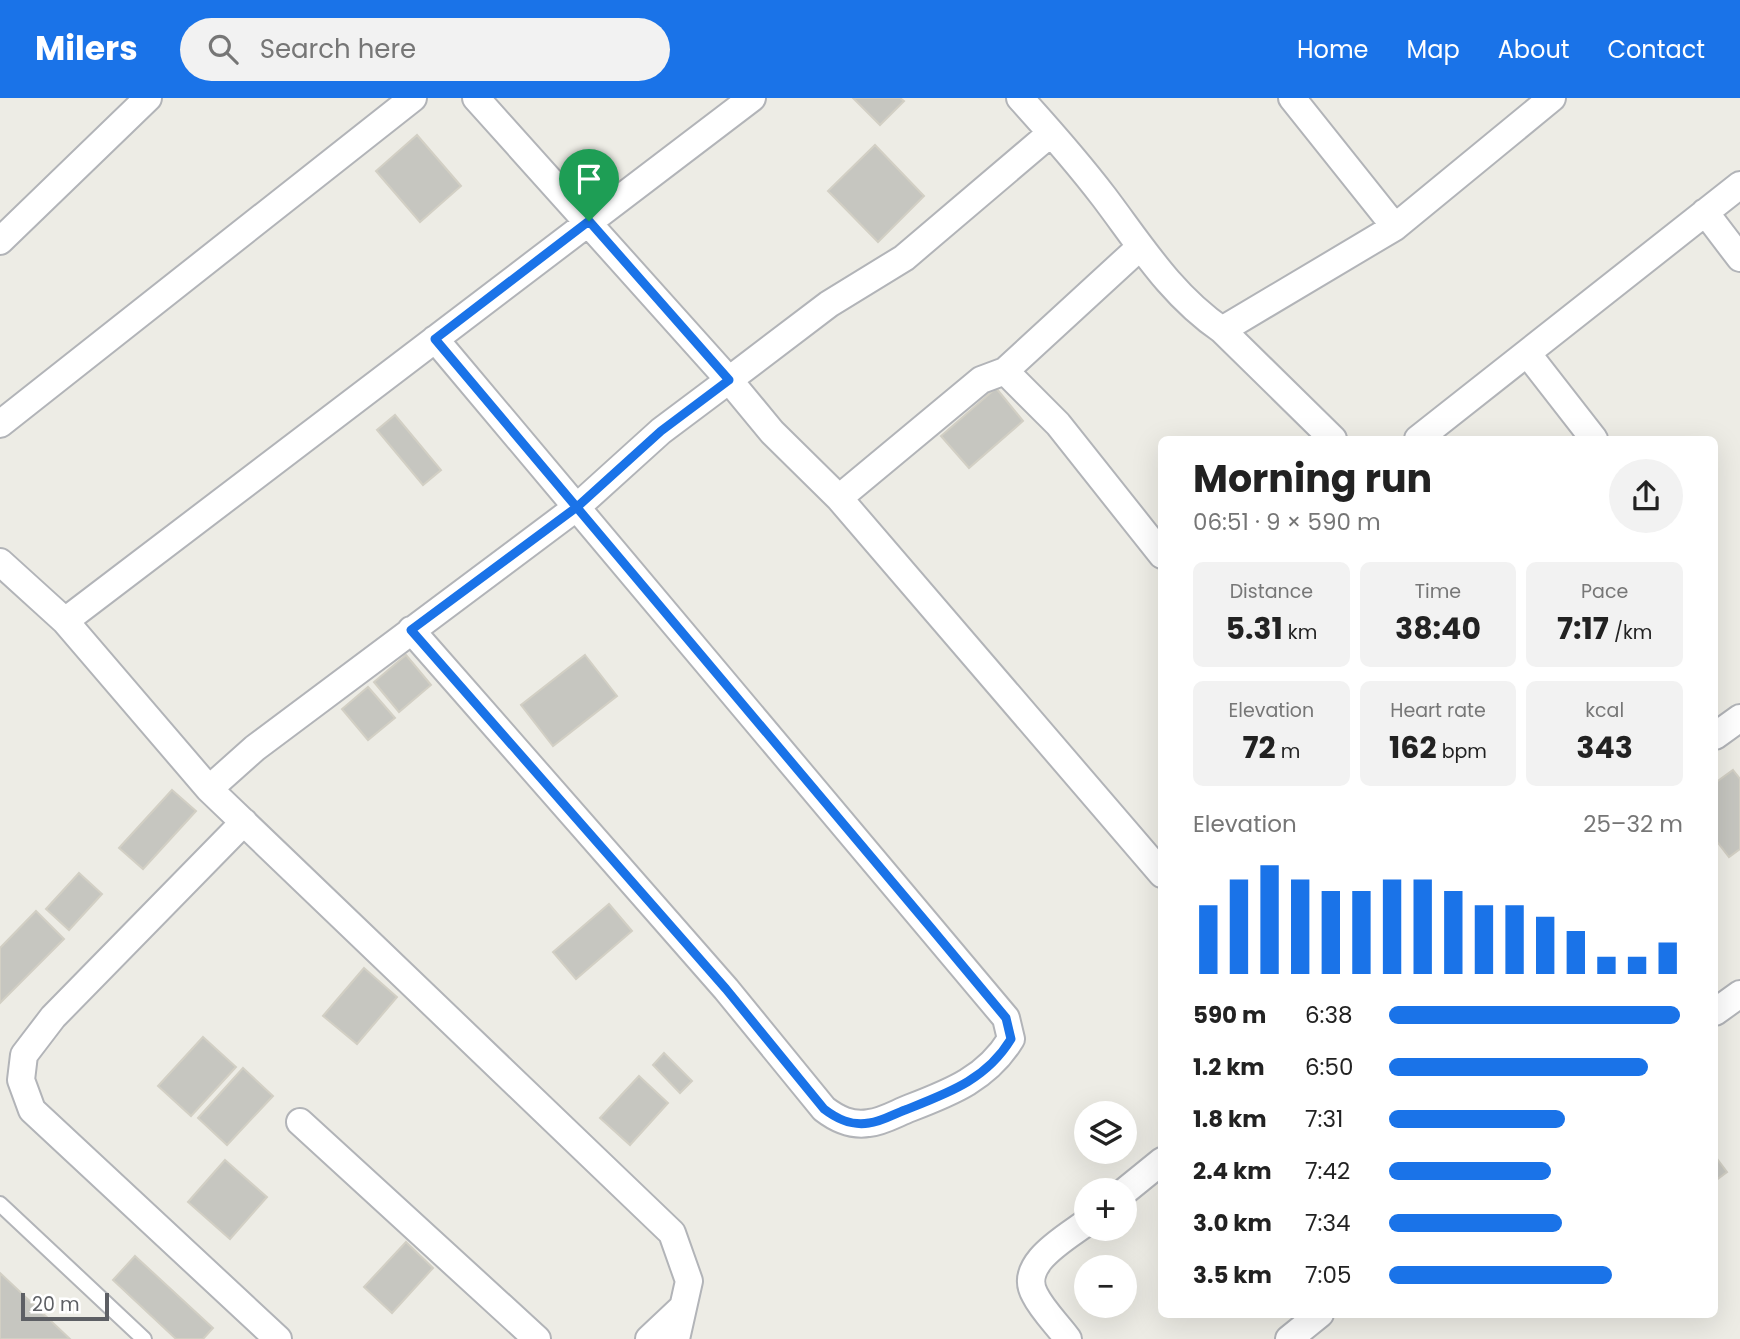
<!DOCTYPE html>
<html lang="en">
<head>
<meta charset="utf-8">
<style>
	:root { --surface:#fff; --page:#f2f2f2; --text:#222; --muted:#767676; --accent:#1a73e8 }
	body { margin:0; font-family:Poppins,sans-serif; background:var(--page); color:var(--text); height:100vh; display:flex; flex-direction:column; font-size:26px; white-space:nowrap }
	* { box-sizing:border-box; margin:0 }
	p { font-size:23px; color:var(--muted) }
	.icon { flex:none; width:38px; height:38px; fill:none; stroke:currentColor; stroke-width:2; stroke-linecap:round; stroke-linejoin:round }
	.map { position:relative; flex:1; overflow:hidden }
	.details { position:absolute; left:1158px; top:338px; width:560px; height:882px; display:flex; flex-direction:column; background:var(--surface); border-radius:10px; box-shadow:0 7px 28px #0002 }
	.details>* { flex:none }
	.fabs { position:absolute; left:1074px; top:1003px; display:grid; gap:14px }
	.fabs a { display:grid; place-items:center; width:63px; height:63px; border-radius:50%; background:var(--surface); box-shadow:0 7px 28px #0002; font-size:35px }
	.scale { position:absolute; left:21px; bottom:18px; width:88px; box-sizing:border-box; padding-left:7px; border:4px solid #5d5f64; border-top:0; font-size:19px; line-height:24px; white-space:nowrap; color:#5d5f64; -webkit-text-stroke:5px #fff; paint-order:stroke }
	.pin { position:absolute; display:grid; place-items:center; width:60px; height:60px; color:#fff; margin:-72px -30px; border-radius:50% 50% 50% 0; rotate:-45deg; box-shadow:0 0 7px #0007 }
	.pin .icon { rotate:45deg }
	.round { display:grid; place-items:center; flex:none; width:74px; height:74px; border-radius:37px; background:var(--page) }
	.head { display:flex; align-items:center; justify-content:space-between; height:119px; padding:0 35px }
	h1 { font-size:38px; font-weight:700; line-height:52px }
	.figures { display:grid; grid-template-columns:repeat(3,1fr); gap:10px; height:119px; padding:7px 35px }
	.figures div { display:grid; align-content:center; border-radius:10px; background:var(--page); text-align:center }
	.figures b { font-size:30px; font-weight:700 }
	.figures small { font-size:19px; font-weight:400 }
	.figures p { font-size:19px }
	.chart { height:196px; padding:14px 35px }
	.chart p { display:flex; justify-content:space-between }
	.chart svg { width:100%; height:126px; margin-top:7px; stroke:var(--accent); stroke-width:6 }
	ul { padding:0 35px; list-style:none; font-size:23px }
	li { display:grid; grid-template-columns:112px 84px 1fr; align-items:center; height:52px }
	li i { height:18px; border-radius:9px; background:var(--accent) }
	header { display:flex; align-items:center; gap:42px; box-sizing:border-box; height:98px; padding:0 35px; background:var(--accent); color:#fff }
	header strong { font-size:33px }
	nav { display:flex; gap:38px; margin-inline-start:auto; font-size:24px }
	.search { width:490px; height:63px; background:var(--page); display:flex; align-items:center; gap:18px; box-sizing:border-box; padding:0 24px; border-radius:38px; color:var(--muted); font-size:26px }
	.map>svg:first-child { display:block }
	.building { fill:#c6c6c0; stroke:#d2cfc4; stroke-width:2 }
	.lines { fill:none; stroke-linecap:round; stroke-linejoin:round }
	.service-casing { stroke:#b2b4b8; stroke-width:18 }
	.minor-casing { stroke:#b2b4b8; stroke-width:30 }
	.service { stroke:#fff; stroke-width:14 }
	.minor { stroke:#fff; stroke-width:26 }
	.route-casing { stroke:#fff; stroke-width:14 }
	.route { stroke:#1a73e8; stroke-width:9 }
</style>
</head>
<body>
<header>
<strong>Milers</strong>
<div class="search"><svg class="icon" aria-label="search" viewBox="0 0 24 24"><circle cx="10" cy="10" r="6"/><path d="M15 15l6 6"/></svg>Search here</div>
<nav><a>Home</a><a>Map</a><a>About</a><a>Contact</a></nav>
</header>
<div class="map">
<svg width="1740" height="1241" viewBox="0 0 1740 1241">
	<rect width="100%" height="100%" fill="#edece5"/>
	<!-- building -->
	<path class="building" d="M853 0H900L904 3 880 27Z
		M417 37 461 88 420 124 376 73Z
		M875 47 924 98 878 144 828 93Z
		M996 290 1023 323 969 370 941 338Z
		M395 317 441 372 423 387 377 332Z
		M406 557 431 587 399 614 374 584Z
		M585 557 617 598 553 648 521 607Z
		M368 589 395 620 368 642 342 611Z
		M1733 672 1740 681V751L1729 759 1715 741V685Z
		M172 692 196 713 143 771 119 750Z
		M79 775 102 796 69 832 46 811Z
		M609 806 632 833 576 881 553 854Z
		M36 813 64 841 0 905V850Z
		M364 870 397 899 357 946 323 918Z
		M203 939 236 969 191 1018 158 988Z
		M664 955 692 983 680 995 653 967Z
		M243 970 273 998 227 1047 198 1020Z
		M639 978 668 1005 630 1047 600 1020Z
		M1715 1058 1727 1074 1715 1083Z
		M225 1062 267 1099 230 1141 188 1104Z
		M406 1144 433 1170 392 1215 364 1189Z
		M135 1158 213 1230 203 1241H176L113 1182Z
		M0 1175 70 1241H0Z"/>
	<g class="lines">
		<!-- service casing -->
		<g class="service-casing">
			<path id="service" d="M0 1106 144 1241"/>
		</g>
		<!-- minor casing -->
		<g class="minor-casing">
			<path id="minor" d="M476 0 729 282 829 206 904 160 1051 35
				M1020 0C1049 32 1078 65 1104 99 1141 148 1171 197 1222 232L1395 129 1552 0
				M1292 0 1395 129
				M1705 114 1740 160
				M0 143 148 0
				M1140 149 1005 273 1058 326 1162 457
				M1222 232 1333 341
				M1527 255 1594 341
				M0 326 413 0
				M1418 341 1740 87
				M839 400 1162 776
				M0 464 65 523
				M411 532 726 891 824 1011C837 1021 851 1028 869 1025 882 1024 897 1015 910 1010 952 994 987 980 1011 941L1006 920 435 241
				M1715 638 1740 620
				M209 691 255 650 577 409 661 333 729 282 772 334 839 400 981 282 1005 273
				M244 724 53 919 24 957 21 982 32 1012 278 1241
				M1715 914 1740 896
				M300 1024 537 1241
				M1125 1093 1162 1063
				M649 1241 683 1209
				M676 1241 689 1183 672 1135 209 691 65 523 752 0
				M1068 1241C1058 1227 1043 1213 1035 1197 1017 1166 1066 1140 1087 1124
				M1289 1241 1320 1216"/>
		</g>
		<!-- service -->
		<use href="#service" class="service"/>
		<!-- minor -->
		<use href="#minor" class="minor"/>
	</g>
	<g class="lines">
		<!-- route casing -->
		<g class="route-casing">
			<path id="route" d="M589 123 729 282 661 333 577 409 411 532 726 891 824 1011C837 1021 851 1028 869 1025 881 1024 894 1016 905 1012 948 995 986 982 1011 941L1006 920 931 830 435 241 589 123"/>
		</g>
		<!-- route -->
		<use href="#route" class="route"/>
	</g>
</svg>
<div class="fabs">
<a><svg class="icon" aria-label="layers" viewBox="0 0 24 24"><path d="M12 4l9 5-9 5-9-5zM3 14l9 5 9-5"/></svg></a>
<a>+</a>
<a>−</a>
</div>
<div class="scale">20 m</div>
<div class="pin" style="left:589px;top:123px;background:#1e9e55"><svg class="icon" aria-label="arrive" viewBox="0 0 24 24"><path d="M6 21V4h12l-3 4 3 4H6"/></svg></div>
<section class="details">
<div class="head"><div><h1>Morning run</h1><p>06:51 · 9 × 590 m</p></div><a class="round"><svg class="icon" aria-label="share" viewBox="0 0 24 24"><path d="M12 15V3M7 8l5-5 5 5M5 13v7h14v-7"/></svg></a></div>
<div class="figures">
<div><p>Distance</p><b>5.31<small> km</small></b></div>
<div><p>Time</p><b>38:40</b></div>
<div><p>Pace</p><b>7:17<small> /km</small></b></div>
</div>
<div class="figures">
<div><p>Elevation</p><b>72<small> m</small></b></div>
<div><p>Heart rate</p><b>162<small> bpm</small></b></div>
<div><p>kcal</p><b>343</b></div>
</div>
<div class="chart"><p><span>Elevation</span>25–32 m</p>
<svg viewBox="0 0 160 44" preserveAspectRatio="none"><path d="M5 44V20M15 44V11M25 44V6M35 44V11M45 44V15M55 44V15M65 44V11M75 44V11M85 44V15M95 44V20M105 44V20M115 44V24M125 44V29M135 44V38M145 44V38M155 44V33"/></svg>
</div>
<ul>
<li><b>590 m</b>6:38<i style="width:99%"></i></li>
<li><b>1.2 km</b>6:50<i style="width:88%"></i></li>
<li><b>1.8 km</b>7:31<i style="width:60%"></i></li>
<li><b>2.4 km</b>7:42<i style="width:55%"></i></li>
<li><b>3.0 km</b>7:34<i style="width:59%"></i></li>
<li><b>3.5 km</b>7:05<i style="width:76%"></i></li>
</ul>
</section>
</div>
</body>
</html>
